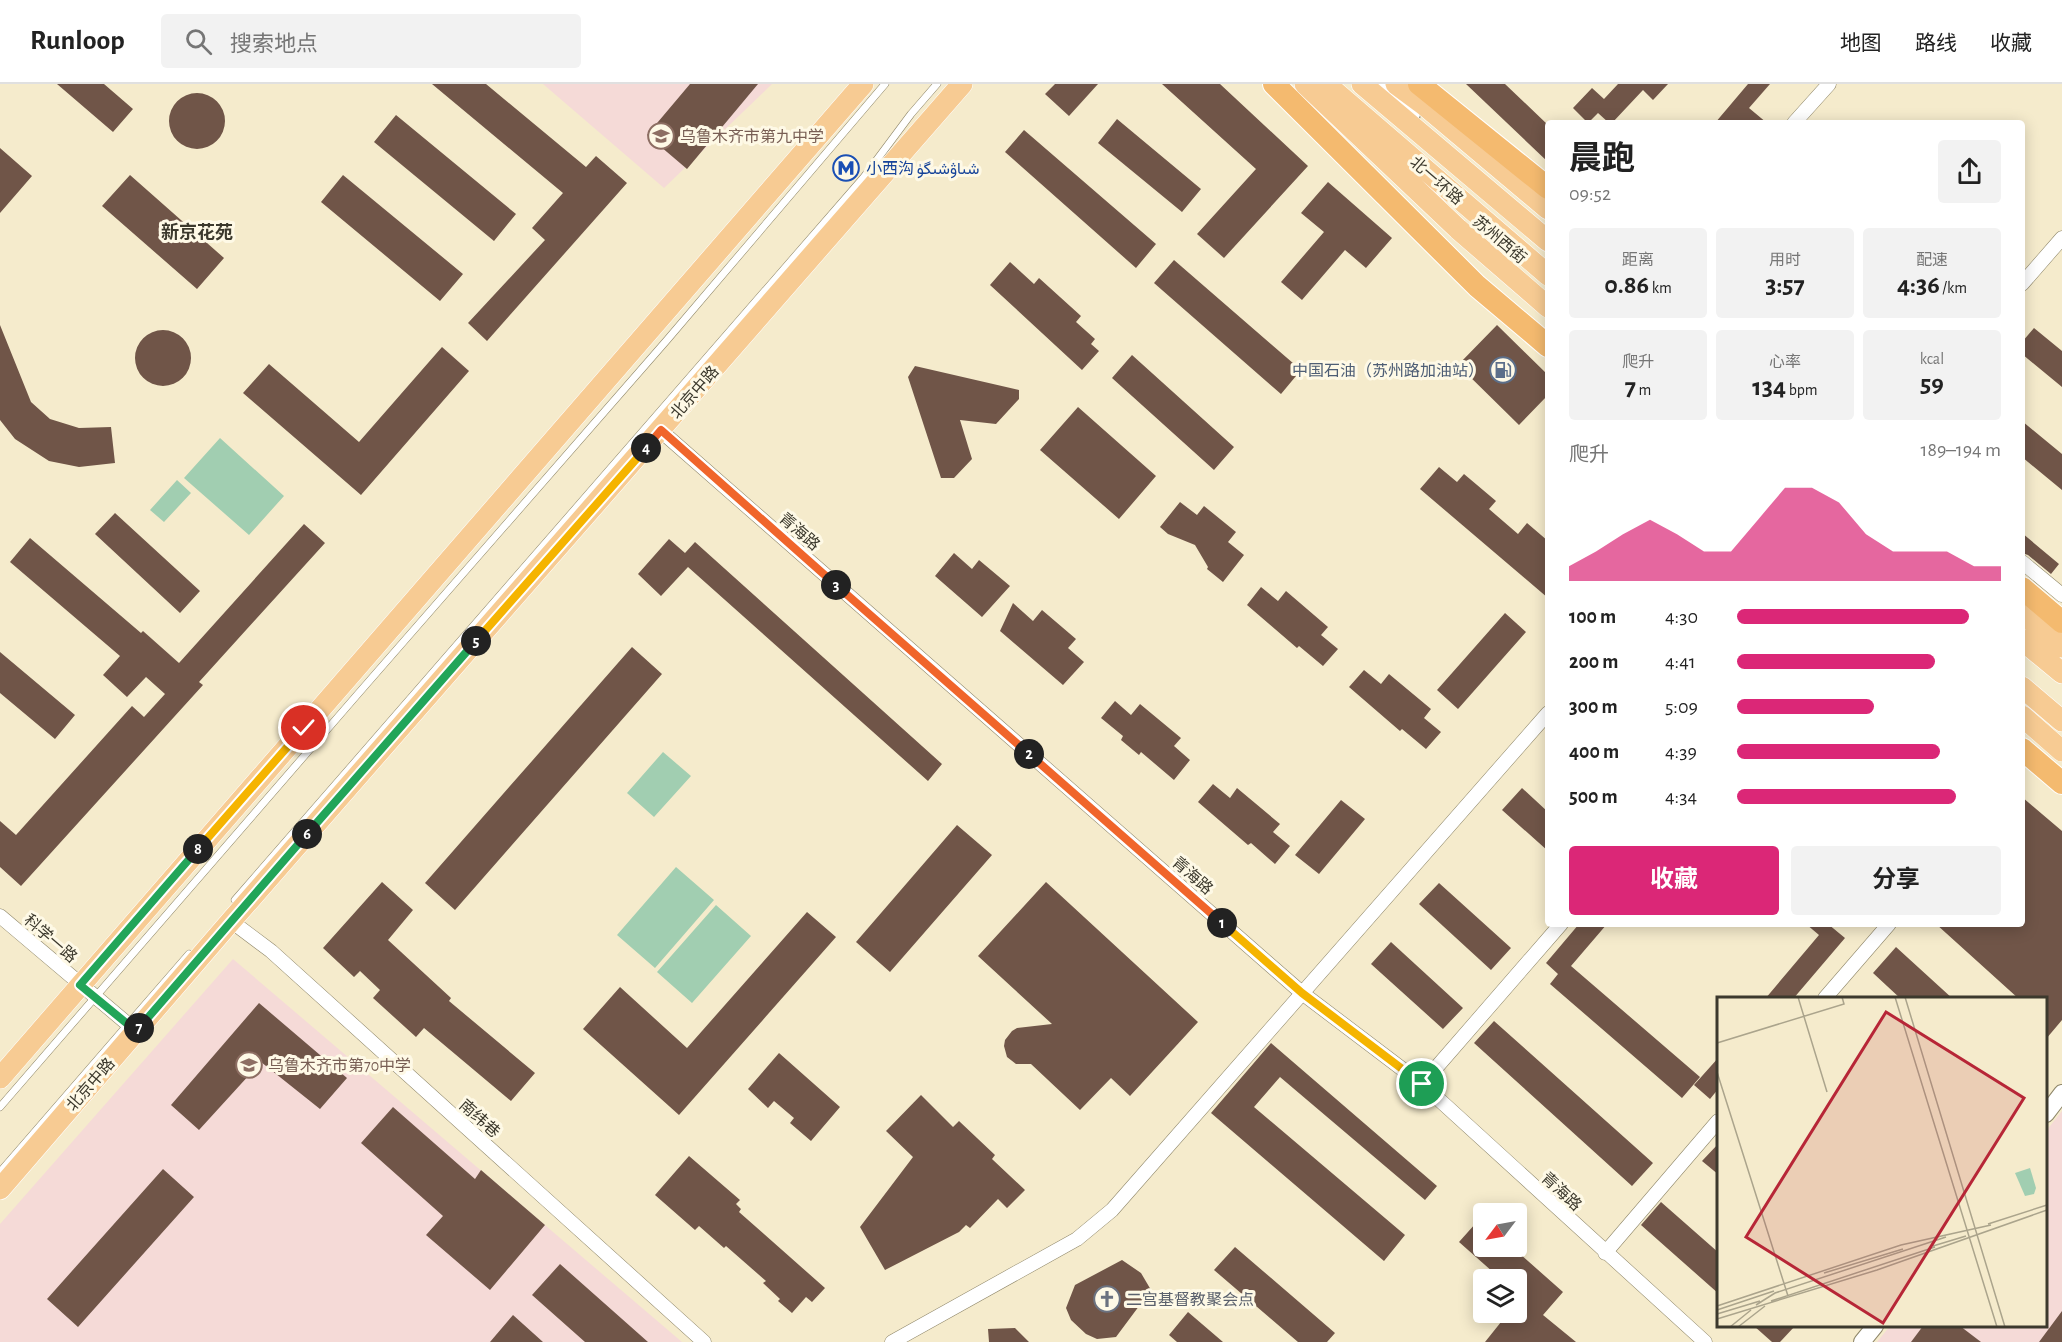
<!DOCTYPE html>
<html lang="zh">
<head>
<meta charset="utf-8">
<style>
	:root { --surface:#fff; --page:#f2f2f2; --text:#222; --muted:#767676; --line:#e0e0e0; --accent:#db2777 }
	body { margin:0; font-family:"Alegreya Sans",Vazirmatn,"Noto Sans SC",sans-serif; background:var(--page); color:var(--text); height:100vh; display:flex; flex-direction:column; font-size:22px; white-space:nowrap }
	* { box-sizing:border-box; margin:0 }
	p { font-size:20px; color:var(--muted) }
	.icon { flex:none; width:33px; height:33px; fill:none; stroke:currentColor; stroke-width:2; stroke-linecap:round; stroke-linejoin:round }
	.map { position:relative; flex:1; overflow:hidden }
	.panel { position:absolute; left:1545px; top:36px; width:480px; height:807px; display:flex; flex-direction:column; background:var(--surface); border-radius:6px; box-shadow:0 3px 15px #0003 }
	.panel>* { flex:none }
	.needle { width:39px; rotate:238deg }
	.buttons { position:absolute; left:1473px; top:1119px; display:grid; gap:12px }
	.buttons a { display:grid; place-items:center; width:54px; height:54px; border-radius:6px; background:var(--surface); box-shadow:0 3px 15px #0003; font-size:30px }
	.pin { position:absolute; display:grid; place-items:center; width:51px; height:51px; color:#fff; margin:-26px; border:3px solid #fff; border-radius:50%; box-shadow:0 2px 6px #0007 }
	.km { position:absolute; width:30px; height:30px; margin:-15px; border-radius:50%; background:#222; color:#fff; font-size:16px; line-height:30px; text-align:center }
	.round { display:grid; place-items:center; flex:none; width:63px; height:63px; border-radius:6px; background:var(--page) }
	.overview { display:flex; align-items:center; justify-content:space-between; height:102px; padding:0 24px }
	h1 { font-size:33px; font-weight:700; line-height:45px }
	.stats { display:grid; grid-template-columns:repeat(3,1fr); gap:9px; height:102px; padding:6px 24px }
	.stats div { display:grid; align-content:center; border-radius:6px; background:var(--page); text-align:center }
	.stats b { font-size:26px; font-weight:700 }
	.stats small { font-size:16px; font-weight:400 }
	.stats p { font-size:16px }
	.chart { height:168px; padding:12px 24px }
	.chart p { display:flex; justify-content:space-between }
	.chart svg { width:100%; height:108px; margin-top:6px; fill:var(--accent); opacity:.7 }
	.action { display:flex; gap:12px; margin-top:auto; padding:12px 24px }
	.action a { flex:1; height:69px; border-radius:6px; background:var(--accent); color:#fff; font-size:24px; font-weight:700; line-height:69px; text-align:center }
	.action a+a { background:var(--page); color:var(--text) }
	ul { padding:0 24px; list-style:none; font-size:20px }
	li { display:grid; grid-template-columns:96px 72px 1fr; align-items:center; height:45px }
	li i { height:15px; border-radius:8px; background:var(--accent) }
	header { display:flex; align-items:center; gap:36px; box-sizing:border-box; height:84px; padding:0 30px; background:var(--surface); border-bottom:2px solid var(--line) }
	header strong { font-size:28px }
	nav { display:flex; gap:33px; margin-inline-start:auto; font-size:21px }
	.search { width:420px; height:54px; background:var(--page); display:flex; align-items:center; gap:15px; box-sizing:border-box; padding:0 21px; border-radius:6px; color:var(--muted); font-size:22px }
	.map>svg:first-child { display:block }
	.education { fill:#f5dad7 }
	.green { fill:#a1ceb1 }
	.building { fill:#705548 }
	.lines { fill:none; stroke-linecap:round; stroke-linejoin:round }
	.service-casing { stroke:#8e8669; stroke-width:8 }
	.minor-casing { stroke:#8e8669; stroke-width:15 }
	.tertiary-casing { stroke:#8e8669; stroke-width:18 }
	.secondary-casing { stroke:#8e8669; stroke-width:20 }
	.primary-casing { stroke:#fff; stroke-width:22 }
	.trunk-casing { stroke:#fff; stroke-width:24 }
	.service { stroke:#fff; stroke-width:7 }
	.minor { stroke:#fff; stroke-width:14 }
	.tertiary { stroke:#fff; stroke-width:16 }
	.secondary { stroke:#fff; stroke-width:18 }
	.primary { stroke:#f7cb93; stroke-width:21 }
	.trunk { stroke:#f4ba6f; stroke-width:22 }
	.split-1-casing { stroke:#fff; stroke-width:12 }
	.split-2-casing { stroke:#fff; stroke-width:12 }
	.split-3-casing { stroke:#fff; stroke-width:12 }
	.split-4-casing { stroke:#fff; stroke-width:12 }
	.split-5-casing { stroke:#fff; stroke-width:12 }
	.split-6-casing { stroke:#fff; stroke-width:12 }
	.split-7-casing { stroke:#fff; stroke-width:12 }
	.split-8-casing { stroke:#fff; stroke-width:12 }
	.split-9-casing { stroke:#fff; stroke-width:12 }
	.split-1 { stroke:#f5b400; stroke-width:8 }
	.split-2 { stroke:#f0652b; stroke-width:8 }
	.split-3 { stroke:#f0652b; stroke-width:8 }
	.split-4 { stroke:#f0652b; stroke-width:8 }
	.split-5 { stroke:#f5b400; stroke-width:8 }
	.split-6 { stroke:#22a559; stroke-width:8 }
	.split-7 { stroke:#22a559; stroke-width:8 }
	.split-8 { stroke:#22a559; stroke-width:8 }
	.split-9 { stroke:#f5b400; stroke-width:8 }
	.labels { text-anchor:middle; stroke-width:6; stroke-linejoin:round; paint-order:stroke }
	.education-label { font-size:16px; fill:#785e54; stroke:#fef9e6; text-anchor:start }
	.transit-label { font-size:16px; fill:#164399; stroke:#fef9e6; text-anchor:start }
	.street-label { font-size:16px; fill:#3c392d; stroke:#fef9e6 }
	.service-label { font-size:16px; fill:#4e5e75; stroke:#fef9e6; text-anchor:end }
	.worship-label { font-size:16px; fill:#5b616d; stroke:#fef9e6; text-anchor:start }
	.neighbourhood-label { font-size:18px; font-weight:bold; fill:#3c392d; stroke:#fef9e6 }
	.inset-road { fill:none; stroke:#aba48c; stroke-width:1.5 }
	.view { fill:#b72637; fill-opacity:0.15; stroke:#b72637; stroke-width:3 }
	.inset-edge { fill:none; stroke:#3c392d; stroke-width:3 }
</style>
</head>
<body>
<header>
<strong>Runloop</strong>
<div class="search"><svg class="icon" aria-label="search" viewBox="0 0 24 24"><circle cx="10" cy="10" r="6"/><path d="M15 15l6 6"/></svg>搜索地点</div>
<nav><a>地图</a><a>路线</a><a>收藏</a></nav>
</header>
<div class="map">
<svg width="2062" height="1258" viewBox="0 0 2062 1258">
	<rect width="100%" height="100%" fill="#f5ebcc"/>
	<!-- education -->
	<path class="education" d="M543 0H772L664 104Z
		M233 875 682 1258H0V1140Z
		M2062 1027V1258H1877L1890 1242H2046V1047Z"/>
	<!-- green -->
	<path class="green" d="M220 354 284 412 249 451 184 394Z
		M177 396 191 409 164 438 150 426Z
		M663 668 691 692 654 733 627 709Z
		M676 783 714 816 655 884 617 851Z
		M716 821 751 852 692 919 657 888Z"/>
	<!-- building -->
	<path class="building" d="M57 0H104L133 25 113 48Z
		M432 0H486L586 83 596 72 627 99 487 257 468 239 545 156 532 144 563 109Z
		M690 0H758L687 85 647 51Z
		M1055 0H1098L1069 32 1045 10Z
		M1162 0H1220L1308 82 1224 174 1197 150 1256 85Z
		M1466 0H1505L1548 41V78Z
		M1618 0H1668L1653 16 1643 6 1612 39H1609L1598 29 1588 39 1573 24 1592 4 1604 15Z
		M1748 0H1770L1749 24 1767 39H1715Z
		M169 37a28 28 0 1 1 56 0a28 28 0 1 1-56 0Z
		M396 31 516 130 494 157 374 58Z
		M1117 35 1201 105 1182 128 1098 59Z
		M1024 46 1156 160 1136 184 1005 68Z
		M0 64 32 92 0 129Z
		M130 91 224 174 197 205 102 122Z
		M343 91 463 190 440 217 321 118Z
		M1328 98 1392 154 1366 184 1345 166 1302 216 1281 198 1324 148 1301 129Z
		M1174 176 1301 286 1281 310 1154 199Z
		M1010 178 1034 200 1039 194 1081 232 1076 238 1095 255 1091 260 1099 267 1082 286 990 201Z
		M0 241 31 318 50 335 79 344 111 343 115 379 79 383 49 377 15 355 0 336Z
		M1497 241 1548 291V311L1519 341 1458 281Z
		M2034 244 2062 267V303L2022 270V258Z
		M135 274a28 28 0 1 1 56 0a28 28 0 1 1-56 0Z
		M442 263 469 287 361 411 243 309 269 280 359 358Z
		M1132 271 1234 363 1214 386 1112 294Z
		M915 282 1019 306V315L996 340 960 336 972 375 954 394H941L908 293Z
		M1078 323 1156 392 1119 435 1040 366Z
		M2022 337 2062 370V406L2022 373Z
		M1439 383 1457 398 1464 390 1496 417 1489 425 1518 450 1527 439 1548 457V514L1420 405Z
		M1180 418 1197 431 1204 422 1236 448 1228 458 1244 471 1223 498 1207 485 1208 483 1195 461 1168 450 1160 443Z
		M115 429 200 507 180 529 95 450Z
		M304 440 325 459 199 598 203 601 21 802 0 783V737L16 751 132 622 144 633 165 610 146 593 127 613 103 591 120 572 10 478 30 454 141 549 143 547 179 579Z
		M2022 449 2059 480 2051 490 2028 471 2022 469Z
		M669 455 685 469 695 458 942 680 928 697 688 483 661 512 638 490Z
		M954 469 972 485 979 476 1010 502 982 533 935 492Z
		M1261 503 1278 517 1286 507 1328 543 1321 551 1338 565 1323 582 1299 562 1297 564 1247 521Z
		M1013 519 1033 537 1042 526 1076 555 1068 564 1084 578 1063 601 1000 547Z
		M1505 529 1526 548 1458 625 1437 606Z
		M632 563 662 590 455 826 425 799Z
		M0 568 75 631 55 655 0 609Z
		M1364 586 1381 600 1389 590 1431 625 1424 634 1441 648 1426 665 1402 645 1400 647 1349 603Z
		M1115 617 1131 631 1140 620 1181 654 1174 662 1190 676 1174 696 1141 668 1139 671 1121 656 1123 652 1101 634Z
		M1213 700 1230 714 1237 704 1280 740 1273 748 1290 762 1275 780 1251 759 1248 761 1198 718Z
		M1522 704 1548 728V767L1502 726Z
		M2022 713 2062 747V936L2046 955V915H2019L1936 840H2022Z
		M1341 716 1365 735 1319 790 1295 771Z
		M957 741 992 771 890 888 856 858Z
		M382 798 413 826 388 856 451 914 449 917 535 989 511 1017 424 944 416 953 373 914 380 906 360 887 354 893 323 864Z
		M1046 798 1198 938 1130 1012 1111 994 1080 1026 1031 980H1016L1007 973 1004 962 1005 956 1012 947 1017 944 1052 940 978 872Z
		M1439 799 1511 864 1491 886 1419 820Z
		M807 828 836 853 679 1031 583 945 620 903 687 964Z
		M1579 840H1607L1571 882 1700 993 1682 1014 1550 900 1558 890 1546 879Z
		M1806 840H1828L1845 854 1793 915H1765L1819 851Z
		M1391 858 1463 924 1443 945 1371 880Z
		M1896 863 1953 915H1901L1873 889Z
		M259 919 347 994 320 1025 261 978 199 1046 171 1021Z
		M1494 937 1653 1079 1632 1102 1474 959Z
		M1271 959 1437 1102 1425 1116 1280 993 1254 1023 1405 1151 1384 1177 1211 1029Z
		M779 969 840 1023 811 1057 790 1039 794 1034 774 1017 768 1024 748 1005Z
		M1719 973V1004L1710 1015 1694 1001Z
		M921 1011 953 1043 959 1037 995 1071 992 1075 1025 1106 1007 1124 998 1115 970 1144 966 1141 959 1148 885 1186 860 1143 913 1073 886 1047Z
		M393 1023 475 1095 481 1086 545 1141 490 1206 426 1151 443 1132 361 1059Z
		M1719 1059V1091L1702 1077Z
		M689 1072 740 1116 736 1120 741 1125 739 1128 825 1204 812 1218 806 1213 792 1229 778 1217 780 1215 763 1199 766 1197 726 1162 724 1164 699 1142 695 1146 655 1111Z
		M163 1085 194 1113 78 1243 47 1215Z
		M1661 1118 1719 1169V1210L1641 1141Z
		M1484 1130V1162H1511L1563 1208 1543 1231 1576 1258H1485L1509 1228H1516V1220L1522 1213 1516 1208V1196H1502L1459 1158Z
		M1235 1163 1335 1249 1327 1258H1298L1214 1186Z
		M1122 1176 1141 1189 1151 1206 1116 1253 1097 1255 1086 1250 1071 1236 1066 1224 1075 1201Z
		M560 1180 648 1258H585L532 1211Z
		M2062 1227V1258H2039Z
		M1188 1228 1223 1258H1177L1169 1251Z
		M513 1231 543 1258H490Z
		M1754 1242H1795L1780 1258H1772Z
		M1923 1242H1960L1981 1258H1911Z
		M1015 1244 1029 1258H989L988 1245Z"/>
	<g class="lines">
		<!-- service casing -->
		<g class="service-casing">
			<path id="service" d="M235 816 864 93 911 30 937 0
				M0 1023 357 611 667 256 885 0
				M0 1088 189 870"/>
		</g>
		<!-- minor casing -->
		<g class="minor-casing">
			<path id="minor" d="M1794 39 1829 0
				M2022 200 2062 154
				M661 347 1302 909 1422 1000 1705 1258
				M2022 478 2062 511
				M0 832 136 947
				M231 837 271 867 704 1258
				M1825 914 1889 840
				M1422 1000 1561 840
				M1605 1169 1718 1037
				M892 1258 1077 1155 1112 1126 1548 629"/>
		</g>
		<!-- tertiary casing -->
		<g class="tertiary-casing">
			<path id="tertiary" d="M2046 1030 2062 1009
				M1862 1258 1875 1242"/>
		</g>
		<!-- secondary casing -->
		<g class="secondary-casing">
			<path id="secondary" d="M1380 0 1411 30"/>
		</g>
		<!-- primary casing -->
		<g class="primary-casing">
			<path id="primary" d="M1305 0 1458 145 1548 223
				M1326 0 1548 191
				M1362 0 1548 157
				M1396 0 1423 20 1548 125
				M2022 529 2062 563
				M2022 556 2062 589
				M2022 603 2062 637
				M2022 632 2062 667
				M0 994 863 0
				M0 1105 231 837 962 0"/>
		</g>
		<!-- trunk casing -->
		<g class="trunk-casing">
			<path id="trunk" d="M1274 0 1477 202 1548 262
				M1419 0 1548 104
				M2022 504 2062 538
				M2022 665 2062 699"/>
		</g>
		<!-- service -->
		<use href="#service" class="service"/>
		<!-- minor -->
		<use href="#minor" class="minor"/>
		<!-- tertiary -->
		<use href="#tertiary" class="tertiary"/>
		<!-- secondary -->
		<use href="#secondary" class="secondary"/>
		<!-- primary -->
		<use href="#primary" class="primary"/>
		<!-- trunk -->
		<use href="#trunk" class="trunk"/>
	</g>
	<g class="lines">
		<!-- split-1 casing -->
		<g class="split-1-casing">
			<path id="split-1" d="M1222 839 1302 909 1422 1000"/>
		</g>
		<!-- split-2 casing -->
		<g class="split-2-casing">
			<path id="split-2" d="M1029 670 1222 839"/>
		</g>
		<!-- split-3 casing -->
		<g class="split-3-casing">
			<path id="split-3" d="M836 501 1029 670"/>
		</g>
		<!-- split-4 casing -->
		<g class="split-4-casing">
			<path id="split-4" d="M646 364 661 346 836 501"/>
		</g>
		<!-- split-5 casing -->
		<g class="split-5-casing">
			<path id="split-5" d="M476 557 646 364"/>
		</g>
		<!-- split-6 casing -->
		<g class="split-6-casing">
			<path id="split-6" d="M307 750 476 557"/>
		</g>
		<!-- split-7 casing -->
		<g class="split-7-casing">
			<path id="split-7" d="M139 944 307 750"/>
		</g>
		<!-- split-8 casing -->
		<g class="split-8-casing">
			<path id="split-8" d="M139 944 136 947 80 901 198 765"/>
		</g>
		<!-- split-9 casing -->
		<g class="split-9-casing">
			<path id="split-9" d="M198 765 304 644"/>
		</g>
		<!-- split-1 -->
		<use href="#split-1" class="split-1"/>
		<!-- split-2 -->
		<use href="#split-2" class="split-2"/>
		<!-- split-3 -->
		<use href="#split-3" class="split-3"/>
		<!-- split-4 -->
		<use href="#split-4" class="split-4"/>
		<!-- split-5 -->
		<use href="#split-5" class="split-5"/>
		<!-- split-6 -->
		<use href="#split-6" class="split-6"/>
		<!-- split-7 -->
		<use href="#split-7" class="split-7"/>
		<!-- split-8 -->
		<use href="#split-8" class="split-8"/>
		<!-- split-9 -->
		<use href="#split-9" class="split-9"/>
	</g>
	<!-- icons -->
	<defs>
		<g id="school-ring" transform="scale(1.35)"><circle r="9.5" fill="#fef9e6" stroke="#8d6e63" stroke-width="1.5"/><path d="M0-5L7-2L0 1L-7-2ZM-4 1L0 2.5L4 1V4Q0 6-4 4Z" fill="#8d6e63"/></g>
		<g id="metro-ring" transform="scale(1.35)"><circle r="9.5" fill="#fef9e6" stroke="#1a4fb4" stroke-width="1.5"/><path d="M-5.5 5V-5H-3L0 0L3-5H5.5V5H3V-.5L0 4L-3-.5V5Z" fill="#1a4fb4"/></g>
		<g id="fuel-ring" transform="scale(1.35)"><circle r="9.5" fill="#fef9e6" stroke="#5c6f8a" stroke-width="1.5"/><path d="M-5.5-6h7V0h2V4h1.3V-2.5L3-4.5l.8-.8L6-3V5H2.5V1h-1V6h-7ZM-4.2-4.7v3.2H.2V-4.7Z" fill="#5c6f8a"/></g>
		<g id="church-ring" transform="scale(1.35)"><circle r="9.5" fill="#fef9e6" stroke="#6b7280" stroke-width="1.5"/><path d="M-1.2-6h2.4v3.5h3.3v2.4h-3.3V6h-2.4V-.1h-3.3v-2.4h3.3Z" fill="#6b7280"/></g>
	</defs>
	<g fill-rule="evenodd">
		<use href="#school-ring" x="661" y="52"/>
		<use href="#metro-ring" x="846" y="84"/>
		<use href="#fuel-ring" x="1503" y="286"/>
		<use href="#school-ring" x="249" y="981"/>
		<use href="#church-ring" x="1107" y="1215"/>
	</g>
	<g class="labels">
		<!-- education labels -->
		<g class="education-label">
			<text x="680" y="58">乌鲁木齐市第九中学</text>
			<text x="268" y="987">乌鲁木齐市第70中学</text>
		</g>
		<!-- transit labels -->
		<g class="transit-label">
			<text x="866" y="90">小西沟 شىاۋشىگۈ</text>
		</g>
		<!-- street labels -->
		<g class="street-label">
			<text transform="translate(1437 96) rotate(41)" y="6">北一环路</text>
			<text transform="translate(1500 155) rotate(40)" y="6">苏州西街</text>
			<text transform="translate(694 308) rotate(-49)" y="6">北京中路</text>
			<text transform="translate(800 447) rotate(41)" y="6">青海路</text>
			<text transform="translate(1193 791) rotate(41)" y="6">青海路</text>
			<text transform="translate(51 854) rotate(41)" y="6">科学一路</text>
			<text transform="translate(90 1000) rotate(-49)" y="6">北京中路</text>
			<text transform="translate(480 1034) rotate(42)" y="6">南纬巷</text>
			<text transform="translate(1562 1107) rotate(43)" y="6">青海路</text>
		</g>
		<!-- service labels -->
		<g class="service-label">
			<text x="1484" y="292">中国石油（苏州路加油站）</text>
		</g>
		<!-- worship labels -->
		<g class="worship-label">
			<text x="1126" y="1221">二宫基督教聚会点</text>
		</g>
		<!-- neighbourhood labels -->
		<g class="neighbourhood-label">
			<text x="197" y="154">新京花苑</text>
		</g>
	</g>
	<!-- overview -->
	<g transform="translate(1717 913)">
		<rect width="330" height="330" fill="#f5ebcc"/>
		<path d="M313 171 319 191 317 197 308 199 298 176Z" fill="#a1ceb1"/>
		<path class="inset-road" d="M81 0 110 95M178 0 280 330M188 0 288 330M0 46 127 7 125 0M0 75 71 299M271 227 330 208M216 249 249 239M107 276 186 252M54 304 218 250M39 308 58 296 229 240M0 309 184 248 274 228M0 313 57 294M0 317 43 304M0 322 160 273 330 213M13 330 34 313M21 330 48 309"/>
		<path class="view" d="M169 15 307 101 166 326 29 240Z"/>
		<rect width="330" height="330" class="inset-edge"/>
	</g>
</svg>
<div class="buttons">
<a><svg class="needle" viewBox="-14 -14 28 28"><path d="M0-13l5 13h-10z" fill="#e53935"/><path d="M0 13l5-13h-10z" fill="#767676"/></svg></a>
<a><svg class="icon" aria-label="layers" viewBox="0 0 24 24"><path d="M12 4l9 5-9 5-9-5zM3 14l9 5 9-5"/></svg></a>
</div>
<div class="pin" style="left:1422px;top:1000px;background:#1e9e55"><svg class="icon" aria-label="arrive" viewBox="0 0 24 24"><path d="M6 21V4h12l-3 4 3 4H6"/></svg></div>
<div class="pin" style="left:304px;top:644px;background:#d93025"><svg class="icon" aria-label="check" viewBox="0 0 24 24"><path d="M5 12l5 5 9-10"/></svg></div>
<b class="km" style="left:1222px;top:839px">1</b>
<b class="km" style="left:1029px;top:670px">2</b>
<b class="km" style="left:836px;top:501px">3</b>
<b class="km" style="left:646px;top:364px">4</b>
<b class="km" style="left:476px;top:557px">5</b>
<b class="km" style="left:307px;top:750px">6</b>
<b class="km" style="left:139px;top:944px">7</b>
<b class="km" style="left:198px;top:765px">8</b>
<section class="panel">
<div class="overview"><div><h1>晨跑</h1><p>09:52</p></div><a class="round"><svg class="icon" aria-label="share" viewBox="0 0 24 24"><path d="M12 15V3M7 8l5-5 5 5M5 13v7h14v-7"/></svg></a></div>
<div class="stats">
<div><p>距离</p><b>0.86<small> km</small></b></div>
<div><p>用时</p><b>3:57</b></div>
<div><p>配速</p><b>4:36<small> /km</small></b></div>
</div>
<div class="stats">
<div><p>爬升</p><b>7<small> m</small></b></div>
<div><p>心率</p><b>134<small> bpm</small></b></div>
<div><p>kcal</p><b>59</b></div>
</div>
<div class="chart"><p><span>爬升</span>189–194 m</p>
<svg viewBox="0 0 160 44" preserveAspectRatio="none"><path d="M0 44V38L10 32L20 25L30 19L40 25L50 32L60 32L70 19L80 6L90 6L100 12L110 25L120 32L130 32L140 32L150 38L160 38V44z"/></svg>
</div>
<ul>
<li><b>100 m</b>4:30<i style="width:88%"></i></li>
<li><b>200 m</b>4:41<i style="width:75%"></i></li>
<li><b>300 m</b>5:09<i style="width:52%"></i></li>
<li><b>400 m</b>4:39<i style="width:77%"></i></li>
<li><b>500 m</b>4:34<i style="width:83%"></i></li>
</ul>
<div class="action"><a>收藏</a><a>分享</a></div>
</section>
</div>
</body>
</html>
